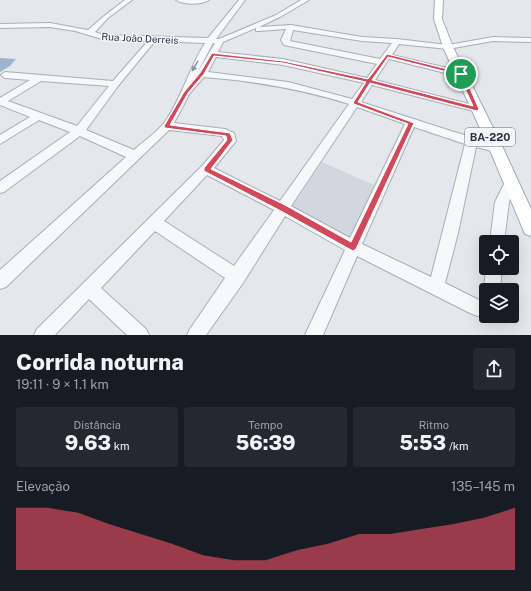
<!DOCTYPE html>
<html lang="pt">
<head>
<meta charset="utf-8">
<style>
	:root { --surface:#171b24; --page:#242831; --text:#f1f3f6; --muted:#9ea1a6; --accent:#d1495b }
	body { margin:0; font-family:"Public Sans",sans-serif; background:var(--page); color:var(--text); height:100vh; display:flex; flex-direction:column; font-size:15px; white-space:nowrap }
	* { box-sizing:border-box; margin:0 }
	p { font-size:13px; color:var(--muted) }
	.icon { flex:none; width:22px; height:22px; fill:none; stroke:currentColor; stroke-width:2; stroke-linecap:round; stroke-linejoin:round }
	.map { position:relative; height:335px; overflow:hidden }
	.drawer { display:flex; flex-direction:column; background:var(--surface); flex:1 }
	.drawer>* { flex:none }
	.fabs { position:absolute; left:479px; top:235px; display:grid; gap:8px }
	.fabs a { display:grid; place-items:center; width:40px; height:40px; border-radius:4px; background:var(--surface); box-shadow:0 4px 16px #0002; font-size:20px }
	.pin { position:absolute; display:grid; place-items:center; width:34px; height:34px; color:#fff; margin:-17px; border:2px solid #fff; border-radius:50%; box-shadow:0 1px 4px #0007 }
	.round { display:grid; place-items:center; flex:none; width:42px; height:42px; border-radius:4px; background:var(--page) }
	.summary { display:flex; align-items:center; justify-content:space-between; height:68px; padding:0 16px }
	h1 { font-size:22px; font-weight:800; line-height:30px }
	.metrics { display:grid; grid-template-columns:repeat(3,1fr); gap:6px; height:68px; padding:4px 16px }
	.metrics div { display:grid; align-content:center; border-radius:4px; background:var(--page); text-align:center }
	.metrics b { font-size:20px; font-weight:800 }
	.metrics small { font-size:11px; font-weight:400 }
	.metrics p { font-size:11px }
	.chart { height:112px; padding:8px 16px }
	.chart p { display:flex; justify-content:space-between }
	.chart svg { width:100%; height:72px; margin-top:4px; fill:var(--accent); opacity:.7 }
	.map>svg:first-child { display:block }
	.built { fill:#d2d6de }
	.water { fill:#9fb4cc }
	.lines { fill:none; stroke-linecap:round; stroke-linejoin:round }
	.minor-casing { stroke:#a9aeb7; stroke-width:2 }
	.major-casing { stroke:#a3abb8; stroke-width:2 }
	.minor { fill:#f7f8fa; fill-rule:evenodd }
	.major { fill:#fff; fill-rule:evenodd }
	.oneway { fill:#9196a0 }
	.route { fill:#d1495b; stroke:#fff; fill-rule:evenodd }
	.labels { text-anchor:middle; stroke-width:3; stroke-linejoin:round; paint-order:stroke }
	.far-street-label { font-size:10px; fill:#2b3445; stroke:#f4f6f9 }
	.shield { fill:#f4f6f9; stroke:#676e7b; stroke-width:1 }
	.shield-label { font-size:11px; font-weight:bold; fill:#2b3445 }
</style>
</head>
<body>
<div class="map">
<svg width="531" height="335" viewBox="0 0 531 335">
	<rect width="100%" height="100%" fill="#e4e7ec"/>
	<!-- built -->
	<path class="built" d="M322 162 376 186 351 238 292 207Z"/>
	<!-- water -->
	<path class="water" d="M0 58 16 59 10 66 0 72Z"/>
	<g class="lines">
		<!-- minor casing -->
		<g class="minor-casing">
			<path id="minor" d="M125 0H132L108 18 95 32 103 35 208 38 239 0H245L216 39H219L276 15 301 0H309L280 17 259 27 291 25 362 37 397 39 448 45 493 37 531 38V42L493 41 448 49 399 44 392 55 464 72 465 74 461 77 389 59 375 80 481 107 482 109 481 111 477 112 372 85 361 102 454 132 500 145 502 148 500 151 496 152 476 147 458 233 445 283 479 300H486L487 316H478L472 314 357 256 323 335H305L345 250 285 216 243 283 206 335H187L190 329 225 278 155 231 101 288 146 329 149 335H127L89 299 55 335H34L37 329 202 166 224 140 222 136 169 130 6 287 0 289V270L126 157 80 136 4 192 0 193V181L70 132 39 120 0 144V135L30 117 0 105V98L30 80 5 78 1 75 5 72 113 81 148 41 102 39 75 31 50 27 0 28V24L50 23 88 30 104 16ZM256 28V31H259L286 29 281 40 284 45 377 64 367 78 283 59 218 52 223 42ZM293 30 362 41 392 43 380 59 290 41ZM155 41 205 43C189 68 182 98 164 123 156 133 143 142 134 150L86 130 118 86ZM213 43H215L196 75ZM216 57 283 65 364 83 352 99 288 82 208 72ZM204 77C254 81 301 89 349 104L280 201 214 168 236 141 234 133 225 129 174 123 190 93ZM41 81 109 86 77 126 8 101ZM357 107 405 124 350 238 291 206ZM414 127 465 144 431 277 362 244ZM207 175 274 210 234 266 164 221Z
				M176 0H209C201 5 184 5 176 0Z
				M511 177 515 178 517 182 509 202 504 242H490L495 202 507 178Z
				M486 268H502L500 290H486V295L484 290Z"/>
		</g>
		<!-- major casing -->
		<g class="major-casing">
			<path id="major" d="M435 0H443L442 19 453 47 503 148 531 209V236L525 234 489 148 443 47 434 19Z"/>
		</g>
		<!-- minor -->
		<use href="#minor" class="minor"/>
		<!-- major -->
		<use href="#major" class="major"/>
	</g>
	<!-- one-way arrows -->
	<defs><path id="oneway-solid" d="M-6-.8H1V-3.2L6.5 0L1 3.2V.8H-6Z"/></defs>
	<use class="oneway" href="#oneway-solid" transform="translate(195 66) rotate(120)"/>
	<!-- route -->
	<path class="route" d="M212 53 283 61 368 79 387 54 463 73 479 109 477 111 370 83 358 102 414 123 356 249 353 251 279 210 204 171V168L227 140 226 136 165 128 164 126 184 92 200 73ZM214 56 283 63 366 82 353 103 354 104 408 124 351 242 285 205 211 169 233 140 230 133 170 125 188 93 204 74ZM388 57 459 75 473 106 372 80Z"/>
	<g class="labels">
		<!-- far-street labels -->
		<g class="far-street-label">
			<text transform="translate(140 38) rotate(3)" y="4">Rua João Derreis</text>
		</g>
		<!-- shield labels -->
		<rect class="shield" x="465" y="128" width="50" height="18" rx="3"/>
		<g class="shield-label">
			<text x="490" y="141">BA-220</text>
		</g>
	</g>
</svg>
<div class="fabs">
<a><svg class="icon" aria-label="locate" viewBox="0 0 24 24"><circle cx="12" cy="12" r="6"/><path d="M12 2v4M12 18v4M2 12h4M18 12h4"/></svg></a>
<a><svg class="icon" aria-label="layers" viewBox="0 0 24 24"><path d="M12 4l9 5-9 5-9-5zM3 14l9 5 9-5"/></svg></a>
</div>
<div class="pin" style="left:461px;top:74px;background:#1e9e55"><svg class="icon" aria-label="arrive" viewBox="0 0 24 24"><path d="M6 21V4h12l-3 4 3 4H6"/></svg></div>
</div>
<section class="drawer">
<div class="summary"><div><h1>Corrida noturna</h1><p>19:11 · 9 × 1.1 km</p></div><a class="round"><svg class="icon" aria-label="share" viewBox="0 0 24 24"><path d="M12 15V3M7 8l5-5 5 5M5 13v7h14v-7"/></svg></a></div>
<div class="metrics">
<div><p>Distância</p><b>9.63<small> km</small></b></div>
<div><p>Tempo</p><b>56:39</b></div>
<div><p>Ritmo</p><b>5:53<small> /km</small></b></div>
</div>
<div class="chart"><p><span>Elevação</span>135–145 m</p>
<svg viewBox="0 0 160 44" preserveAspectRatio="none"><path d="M0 44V6L10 6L20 9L30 16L40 22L50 28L60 35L70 38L80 38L90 32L100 28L110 22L120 22L130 19L140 16L150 12L160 6V44z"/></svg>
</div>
</section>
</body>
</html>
